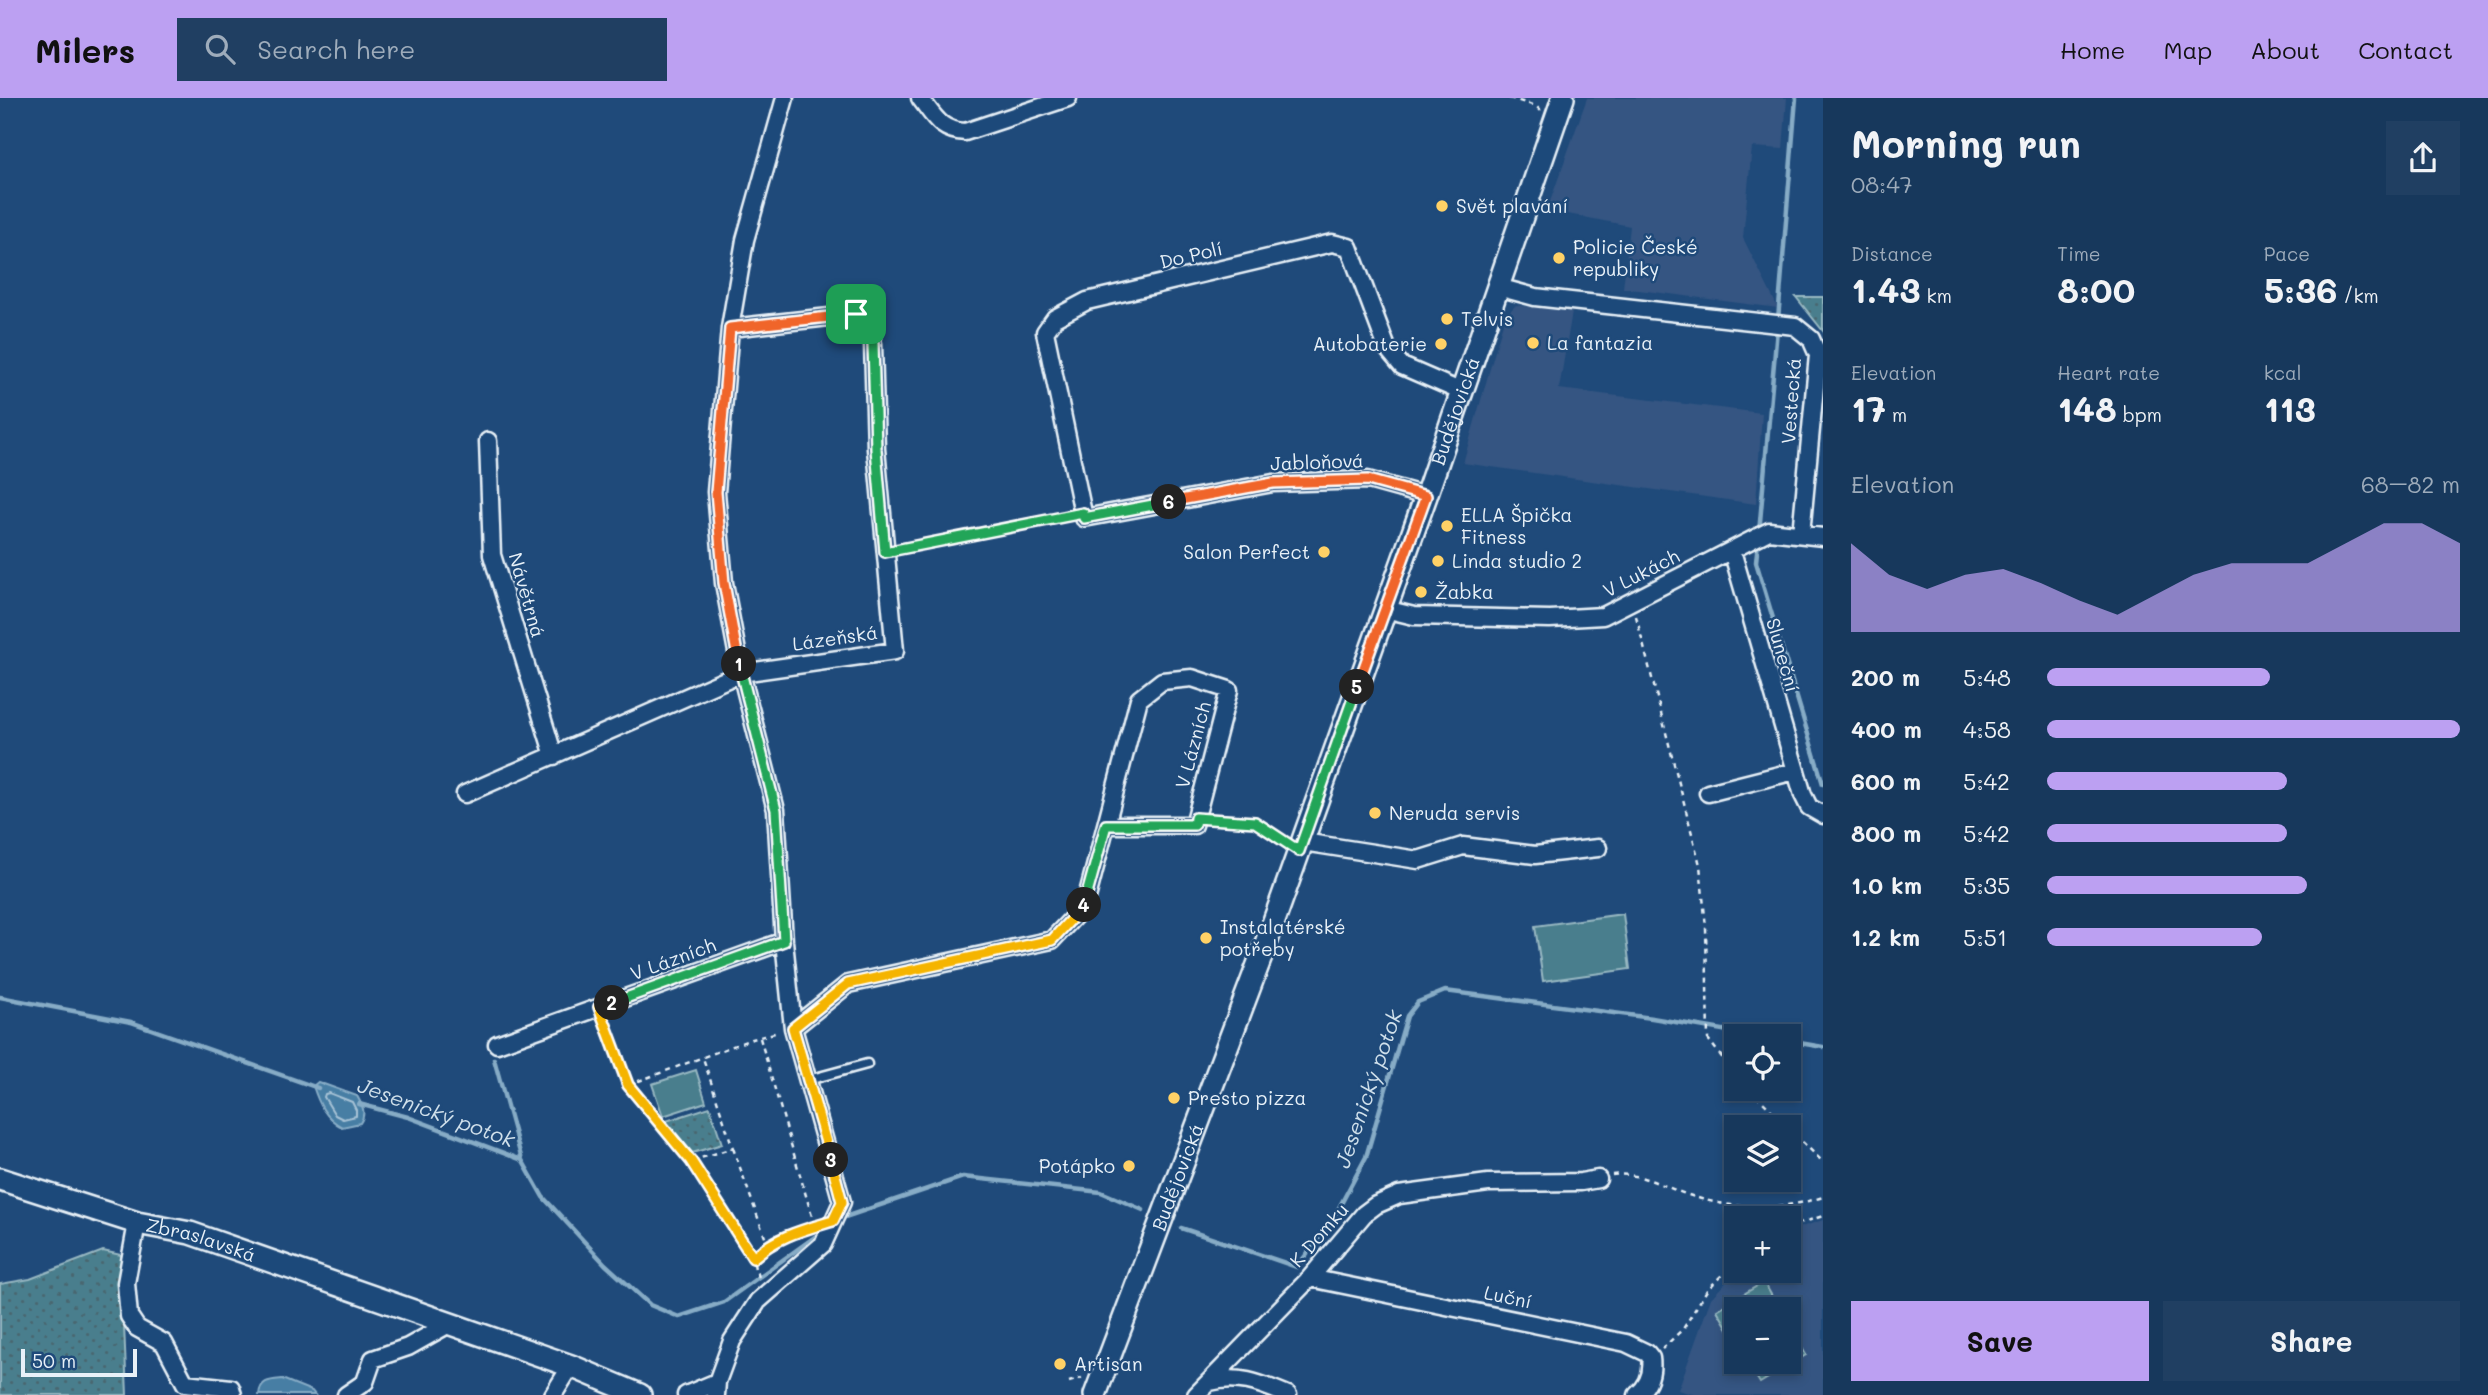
<!DOCTYPE html>
<html lang="en">
<head>
<meta charset="utf-8">
<style>
	:root { --surface:#17385c; --page:#203f62; --text:#f1f3f6; --muted:#9eacbb; --line:#365272; --accent:#bca0f2 }
	body { margin:0; font-family:Mali,sans-serif; background:var(--page); color:var(--text); height:100vh; display:flex; flex-direction:column; font-size:26px; white-space:nowrap }
	* { box-sizing:border-box; margin:0 }
	p { font-size:23px; color:var(--muted) }
	.icon { flex:none; width:38px; height:38px; fill:none; stroke:currentColor; stroke-width:2; stroke-linecap:round; stroke-linejoin:round }
	.map { position:relative; flex:1; overflow:hidden }
	.sheet { display:flex; flex-direction:column; background:var(--surface); width:665px }
	.sheet>* { flex:none }
	.tools { position:absolute; left:1724px; top:926px; display:grid; gap:14px }
	.tools a { display:grid; place-items:center; width:77px; height:77px; border-radius:0px; background:var(--surface); box-shadow:0 4px 10px #0003,0 0 0 2px var(--line); font-size:35px }
	.scale { position:absolute; left:21px; bottom:18px; width:116px; box-sizing:border-box; padding-left:7px; border:4px solid #e8f1f8; border-top:0; font-size:19px; line-height:24px; white-space:nowrap; color:#e8f1f8; -webkit-text-stroke:5px #1f4a7a; paint-order:stroke }
	.pin { position:absolute; display:grid; place-items:center; width:60px; height:60px; color:#fff; margin:-30px; border-radius:14px; box-shadow:0 4px 10px #0006 }
	.km { position:absolute; width:35px; height:35px; margin:-18px; border-radius:50%; background:#222; color:#fff; font-size:19px; line-height:35px; text-align:center }
	.round { display:grid; place-items:center; flex:none; width:74px; height:74px; border-radius:0px; background:var(--page) }
	.overview { display:flex; align-items:center; justify-content:space-between; height:119px; padding:0 28px }
	h1 { font-size:38px; font-weight:800; line-height:52px }
	.figures { display:grid; grid-template-columns:repeat(3,1fr); gap:10px; height:119px; padding:7px 28px }
	.figures div { display:grid; align-content:center }
	.figures b { font-size:35px; font-weight:800 }
	.figures small { font-size:19px; font-weight:400 }
	.figures p { font-size:19px }
	.chart { height:196px; padding:14px 28px }
	.chart p { display:flex; justify-content:space-between }
	.chart svg { width:100%; height:126px; margin-top:7px; fill:var(--accent); opacity:.7 }
	.cta { display:flex; gap:14px; margin-top:auto; padding:14px 28px }
	.cta a { flex:1; height:80px; border-radius:0px; background:var(--accent); color:#111; font-size:28px; font-weight:800; line-height:80px; text-align:center }
	.cta a+a { background:var(--page); color:var(--text) }
	ul { padding:0 28px; list-style:none; font-size:23px }
	li { display:grid; grid-template-columns:112px 84px 1fr; align-items:center; height:52px }
	li i { height:18px; border-radius:9px; background:var(--accent) }
	header { display:flex; align-items:center; gap:42px; box-sizing:border-box; height:98px; padding:0 35px; background:var(--accent); color:#111 }
	header strong { font-size:33px }
	nav { display:flex; gap:38px; margin-inline-start:auto; font-size:24px }
	.search { width:490px; height:63px; background:var(--page); display:flex; align-items:center; gap:18px; box-sizing:border-box; padding:0 24px; border-radius:0px; color:var(--muted); font-size:26px }
	main { display:flex; flex:1; min-height:0 }
	.map>svg:first-child { display:block }
	.built { fill:#345582; fill-rule:evenodd }
	.park { fill:url(#park-dots); stroke:#98b8c2; stroke-width:2 }
	.pitch { fill:#497e8d; stroke:#98b8c2; stroke-width:2 }
	.water { fill:#477ea4; stroke:#87acc6; stroke-width:2 }
	.lines { fill:none; stroke-linecap:round; stroke-linejoin:round }
	.shore { stroke:#a8c3d6; stroke-width:2 }
	.stream { stroke:#87acc6; stroke-width:4.5 }
	.lane-casing { stroke:#e8f1f8; stroke-width:13 }
	.street-casing { stroke:#e8f1f8; stroke-width:21 }
	.secondary-casing { stroke:#e8f1f8; stroke-width:26 }
	.path { stroke:#e8f1f8; stroke-width:2.5; stroke-dasharray:5 5; stroke-linecap:butt }
	.lane { stroke:#1f4a7a; stroke-width:8 }
	.street { stroke:#1f4a7a; stroke-width:16 }
	.secondary { stroke:#1f4a7a; stroke-width:21 }
	.split-1-casing { stroke:#fff; stroke-width:14 }
	.split-2-casing { stroke:#fff; stroke-width:14 }
	.split-3-casing { stroke:#fff; stroke-width:14 }
	.split-4-casing { stroke:#fff; stroke-width:14 }
	.split-5-casing { stroke:#fff; stroke-width:14 }
	.split-6-casing { stroke:#fff; stroke-width:14 }
	.split-7-casing { stroke:#fff; stroke-width:14 }
	.split-1 { stroke:#f0652b; stroke-width:9 }
	.split-2 { stroke:#22a559; stroke-width:9 }
	.split-3 { stroke:#f5b400; stroke-width:9 }
	.split-4 { stroke:#f5b400; stroke-width:9 }
	.split-5 { stroke:#22a559; stroke-width:9 }
	.split-6 { stroke:#f0652b; stroke-width:9 }
	.split-7 { stroke:#22a559; stroke-width:9 }
	.poi-dot { fill:#ffd166; stroke:#1f4a7a; stroke-width:2.5 }
	.labels { text-anchor:middle; stroke-width:5; stroke-linejoin:round; paint-order:stroke }
	.poi-label { font-size:19px; fill:#e8f1f8; stroke:#1f4a7a; text-anchor:start }
	.street-label { font-size:19px; fill:#e8f1f8; stroke:#1f4a7a }
	.water-label { font-size:21px; font-style:italic; fill:#d0e0eb; stroke:#1f4a7a }
</style>
</head>
<body>
<header>
<strong>Milers</strong>
<div class="search"><svg class="icon" aria-label="search" viewBox="0 0 24 24"><circle cx="10" cy="10" r="6"/><path d="M15 15l6 6"/></svg>Search here</div>
<nav><a>Home</a><a>Map</a><a>About</a><a>Contact</a></nav>
</header>
<main>
<div class="map">
<svg width="1823" height="1297" viewBox="0 0 1823 1297">
	<defs>
		<pattern id="park-dots" width="8" height="8" patternUnits="userSpaceOnUse" patternTransform="scale(1.75)"><rect width="8" height="8" fill="#497e8d"/><path d="M2 2h.1M6 6h.1" fill="none" stroke="#48666f" stroke-width="1.8" stroke-linecap="round"/></pattern>
	</defs>
	<rect width="100%" height="100%" fill="#1f4a7a"/>
	<filter id="ink" filterUnits="userSpaceOnUse"><feTurbulence type="fractalNoise" baseFrequency=".0143" numOctaves="2"/><feDisplacementMap in="SourceGraphic" scale="14" xChannelSelector="R" yChannelSelector="G"/><feConvolveMatrix kernelMatrix="1 2 1 2 8 2 1 2 1" color-interpolation-filters="sRGB"/></filter>
	<g filter="url(#ink)">
		<!-- built -->
		<path class="built" d="M1587 0H1787L1783 51 1752 49 1743 140 1778 210 1623 190 1630 128 1547 112Z
			M1516 207 1572 214 1559 291 1762 315 1756 406 1463 365 1505 218Z
			M1823 1122V1297H1695L1678 1292 1711 1200 1737 1173 1788 1172 1789 1133ZM1736 1211H1788V1264H1736Z"/>
		<!-- park -->
		<path class="park" d="M1796 199H1823V233Z
			M710 1009 722 1046 692 1055 666 1023Z
			M103 1153 121 1157 127 1297H0V1186L30 1181Z"/>
		<!-- pitch -->
		<path class="pitch" d="M1623 816 1630 871 1543 883 1535 828Z
			M696 972 706 1004 663 1018 652 986Z
			M1764 1184 1779 1211H1736V1244L1717 1212Z
			M1789 1227 1806 1257 1760 1285 1747 1264H1788Z"/>
		<!-- water -->
		<path class="water" d="M318 984 357 998C362 1007 367 1015 360 1025L342 1029C325 1020 319 1006 313 988Z
			M282 1281 312 1293 315 1297H259C260 1282 270 1282 282 1281Z"/>
		<g class="lines">
			<!-- shore -->
			<path class="shore" d="M329 995 352 1004 356 1012V1018L343 1021 335 1017 324 999 325 996Z"/>
			<!-- stream -->
			<path class="stream" d="M1778 222 1796 0
				M1759 435 1777 231
				M1758 444 1756 464 1823 686
				M0 899 131 924 318 990
				M1788 943 1823 949
				M494 961 522 1062
				M359 1006 408 1019 522 1062 543 1099 605 1166 650 1207 679 1219 724 1204 823 1133
				M839 1121 963 1079 1101 1094 1143 1112
				M1181 1130 1297 1169 1333 1121 1366 1059 1407 918 1418 904 1445 893 1652 920 1758 938"/>
			<!-- lane casing -->
			<g class="lane-casing">
				<path id="lane" d="M808 982 867 966"/>
			</g>
			<!-- street casing -->
			<g class="street-casing">
				<path id="street" d="M920 0C934 18 940 33 965 34L1068 0
					M1498 189 1535 199 1795 228 1811 241 1818 257 1801 436
					M488 343 492 457 554 658
					M1426 398 1368 382 1273 385 1084 420 1045 234 1055 220 1087 203 1332 145 1349 149 1387 250 1402 268 1462 294
					M1732 453 1803 697 1809 709 1823 717
					M1385 511 1414 518 1550 521 1603 518 1769 433 1823 439
					M1708 695 1795 673
					M465 696 741 575 895 553 876 351 873 246 867 224 856 216 730 230
					M1303 744 1418 762 1463 748 1535 757 1598 750
					M793 930 848 886 1052 842 1085 807 1139 601 1162 583 1192 580 1229 592 1194 727H1106
					M497 946 784 843
					M137 1125 126 1185 129 1218 137 1230 164 1245 185 1285 231 1290 233 1297
					M1310 1180 1626 1245 1647 1255 1651 1260C1653 1275 1649 1287 1637 1297
					M1210 1284C1239 1276 1261 1286 1288 1297
					M346 1297 365 1284 373 1261 408 1249 449 1226
					M553 1297 571 1268
					M686 1297 717 1284
					M716 1297 717 1284 732 1243 758 1203 823 1146 842 1104 793 930 784 843 776 712 741 575 724 485 716 394 730 230 745 142 785 0
					M1196 1297 1310 1180 1364 1116 1376 1107 1399 1097 1488 1085 1581 1084 1598 1081"/>
			</g>
			<!-- secondary casing -->
			<g class="secondary-casing">
				<g id="secondary">
					<path id="s1" d="M0 1081 137 1125 190 1135 571 1268 640 1297"/>
					<path id="s2" d="M1095 1297 1264 851 1426 398 1563 0"/>
				</g>
			</g>
			<!-- path -->
			<path class="path" d="M1509 0 1536 8 1541 13
				M901 451 1070 418
				M1636 518 1700 767 1706 830 1708 941 1736 978
				M1210 721 1255 724 1284 744
				M604 922 628 987 749 942 778 934
				M760 940 814 1125
				M628 987 691 1063 733 1050 703 960
				M1749 990 1788 1029
				M1788 1030 1823 1064
				M733 1050 767 1145
				M691 1063 753 1160
				M1612 1077C1641 1073 1667 1091 1695 1099 1735 1112 1782 1112 1823 1099
				M1788 1129 1823 1118
				M759 1179 755 1171 753 1160C772 1142 790 1136 815 1129
				M1662 1251 1683 1231 1707 1192 1736 1163
				M1069 1284 1082 1280"/>
			<!-- lane -->
			<use href="#lane" class="lane"/>
			<!-- street -->
			<use href="#street" class="street"/>
			<!-- secondary -->
			<use href="#secondary" class="secondary"/>
		</g>
	</g>
	<g class="lines" filter="url(#ink)">
		<!-- split-1 casing -->
		<g class="split-1-casing">
			<path id="split-1" d="M739 566 724 485 716 394 730 230 856 216"/>
		</g>
		<!-- split-2 casing -->
		<g class="split-2-casing">
			<path id="split-2" d="M612 905 784 843 776 712 739 566"/>
		</g>
		<!-- split-3 casing -->
		<g class="split-3-casing">
			<path id="split-3" d="M612 905 599 909 628 987 691 1063 753 1160C777 1138 803 1132 833 1123L842 1104 831 1062"/>
		</g>
		<!-- split-4 casing -->
		<g class="split-4-casing">
			<path id="split-4" d="M831 1062 793 930 848 886 1052 842 1084 807"/>
		</g>
		<!-- split-5 casing -->
		<g class="split-5-casing">
			<path id="split-5" d="M1084 807 1106 727H1194L1195 720 1255 724 1299 753 1357 589"/>
		</g>
		<!-- split-6 casing -->
		<g class="split-6-casing">
			<path id="split-6" d="M1169 404 1273 385 1368 382 1426 398 1357 589"/>
		</g>
		<!-- split-7 casing -->
		<g class="split-7-casing">
			<path id="split-7" d="M856 216 867 224 873 246 876 351 885 454 1083 415 1084 420 1169 404"/>
		</g>
		<!-- split-1 -->
		<use href="#split-1" class="split-1"/>
		<!-- split-2 -->
		<use href="#split-2" class="split-2"/>
		<!-- split-3 -->
		<use href="#split-3" class="split-3"/>
		<!-- split-4 -->
		<use href="#split-4" class="split-4"/>
		<!-- split-5 -->
		<use href="#split-5" class="split-5"/>
		<!-- split-6 -->
		<use href="#split-6" class="split-6"/>
		<!-- split-7 -->
		<use href="#split-7" class="split-7"/>
	</g>
	<!-- markers -->
	<g class="poi-dot">
		<circle cx="1442" cy="108" r="7"/>
		<circle cx="1559" cy="160" r="7"/>
		<circle cx="1447" cy="221" r="7"/>
		<circle cx="1533" cy="245" r="7"/>
		<circle cx="1441" cy="246" r="7"/>
		<circle cx="1447" cy="428" r="7"/>
		<circle cx="1324" cy="454" r="7"/>
		<circle cx="1438" cy="463" r="7"/>
		<circle cx="1421" cy="494" r="7"/>
		<circle cx="1375" cy="715" r="7"/>
		<circle cx="1206" cy="840" r="7"/>
		<circle cx="1174" cy="1000" r="7"/>
		<circle cx="1129" cy="1068" r="7"/>
		<circle cx="1060" cy="1266" r="7"/>
	</g>
	<g class="labels">
		<!-- poi labels -->
		<g class="poi-label">
			<text x="1456" y="115">Svět plavání</text>
			<text x="1573" y="156">Policie České<tspan x="1573" dy="22">republiky</tspan></text>
			<text x="1461" y="228">Telvis</text>
			<text x="1547" y="252">La fantazia</text>
			<text x="1427" y="253" text-anchor="end">Autobaterie</text>
			<text x="1461" y="424">ELLA Špička<tspan x="1461" dy="22">Fitness</tspan></text>
			<text x="1310" y="461" text-anchor="end">Salon Perfect</text>
			<text x="1452" y="470">Linda studio 2</text>
			<text x="1435" y="501">Žabka</text>
			<text x="1389" y="722">Neruda servis</text>
			<text x="1220" y="836">Instalatérské<tspan x="1220" dy="22">potřeby</tspan></text>
			<text x="1188" y="1007">Presto pizza</text>
			<text x="1115" y="1075" text-anchor="end">Potápko</text>
			<text x="1074" y="1273">Artisan</text>
		</g>
		<!-- street labels -->
		<g class="street-label">
			<text transform="translate(1191 157) rotate(-13)" y="7">Do Polí</text>
			<text transform="translate(1791 303) rotate(-86)" y="7">Vestecká</text>
			<text dy="7" stroke="none"><textPath href="#s2" startOffset="1048">Budějovická</textPath></text>
			<text transform="translate(1317 364) rotate(-2)" y="7">Jabloňová</text>
			<text transform="translate(1641 475) rotate(-27)" y="7">V Lukách</text>
			<text transform="translate(527 497) rotate(74)" y="7">Návětrná</text>
			<text transform="translate(835 540) rotate(-8)" y="7">Lázeňská</text>
			<text transform="translate(1783 557) rotate(74)" y="7">Sluneční</text>
			<text transform="translate(1193 647) rotate(-75)" y="7">V Lázních</text>
			<text transform="translate(673 861) rotate(-20)" y="7">V Lázních</text>
			<text dy="7" stroke="none"><textPath href="#s2" startOffset="233">Budějovická</textPath></text>
			<text transform="translate(1319 1137) rotate(-49)" y="7">K Domku</text>
			<text dy="7" stroke="none"><textPath href="#s1" startOffset="210">Zbraslavská</textPath></text>
			<text transform="translate(1508 1199) rotate(12)" y="7">Luční</text>
		</g>
		<!-- water labels -->
		<g class="water-label">
			<text transform="translate(1369 991) rotate(-71)" y="7">Jesenický potok</text>
			<text transform="translate(436 1015) rotate(20)" y="7">Jesenický potok</text>
		</g>
	</g>
</svg>
<div class="tools">
<a><svg class="icon" aria-label="locate" viewBox="0 0 24 24"><circle cx="12" cy="12" r="6"/><path d="M12 2v4M12 18v4M2 12h4M18 12h4"/></svg></a>
<a><svg class="icon" aria-label="layers" viewBox="0 0 24 24"><path d="M12 4l9 5-9 5-9-5zM3 14l9 5 9-5"/></svg></a>
<a>+</a>
<a>−</a>
</div>
<div class="scale">50 m</div>
<div class="pin" style="left:856px;top:216px;background:#1e9e55"><svg class="icon" aria-label="arrive" viewBox="0 0 24 24"><path d="M6 21V4h12l-3 4 3 4H6"/></svg></div>
<b class="km" style="left:739px;top:566px">1</b>
<b class="km" style="left:612px;top:905px">2</b>
<b class="km" style="left:831px;top:1062px">3</b>
<b class="km" style="left:1084px;top:807px">4</b>
<b class="km" style="left:1357px;top:589px">5</b>
<b class="km" style="left:1169px;top:404px">6</b>
</div>
<section class="sheet">
<div class="overview"><div><h1>Morning run</h1><p>08:47</p></div><a class="round"><svg class="icon" aria-label="share" viewBox="0 0 24 24"><path d="M12 15V3M7 8l5-5 5 5M5 13v7h14v-7"/></svg></a></div>
<div class="figures">
<div><p>Distance</p><b>1.43<small> km</small></b></div>
<div><p>Time</p><b>8:00</b></div>
<div><p>Pace</p><b>5:36<small> /km</small></b></div>
</div>
<div class="figures">
<div><p>Elevation</p><b>17<small> m</small></b></div>
<div><p>Heart rate</p><b>148<small> bpm</small></b></div>
<div><p>kcal</p><b>113</b></div>
</div>
<div class="chart"><p><span>Elevation</span>68–82 m</p>
<svg viewBox="0 0 160 44" preserveAspectRatio="none"><path d="M0 44V13L10 24L20 29L30 24L40 22L50 27L60 33L70 38L80 31L90 24L100 20L110 20L120 20L130 13L140 6L150 6L160 13V44z"/></svg>
</div>
<ul>
<li><b>200 m</b>5:48<i style="width:54%"></i></li>
<li><b>400 m</b>4:58<i style="width:100%"></i></li>
<li><b>600 m</b>5:42<i style="width:58%"></i></li>
<li><b>800 m</b>5:42<i style="width:58%"></i></li>
<li><b>1.0 km</b>5:35<i style="width:63%"></i></li>
<li><b>1.2 km</b>5:51<i style="width:52%"></i></li>
</ul>
<div class="cta"><a>Save</a><a>Share</a></div>
</section>
</main>
</body>
</html>
